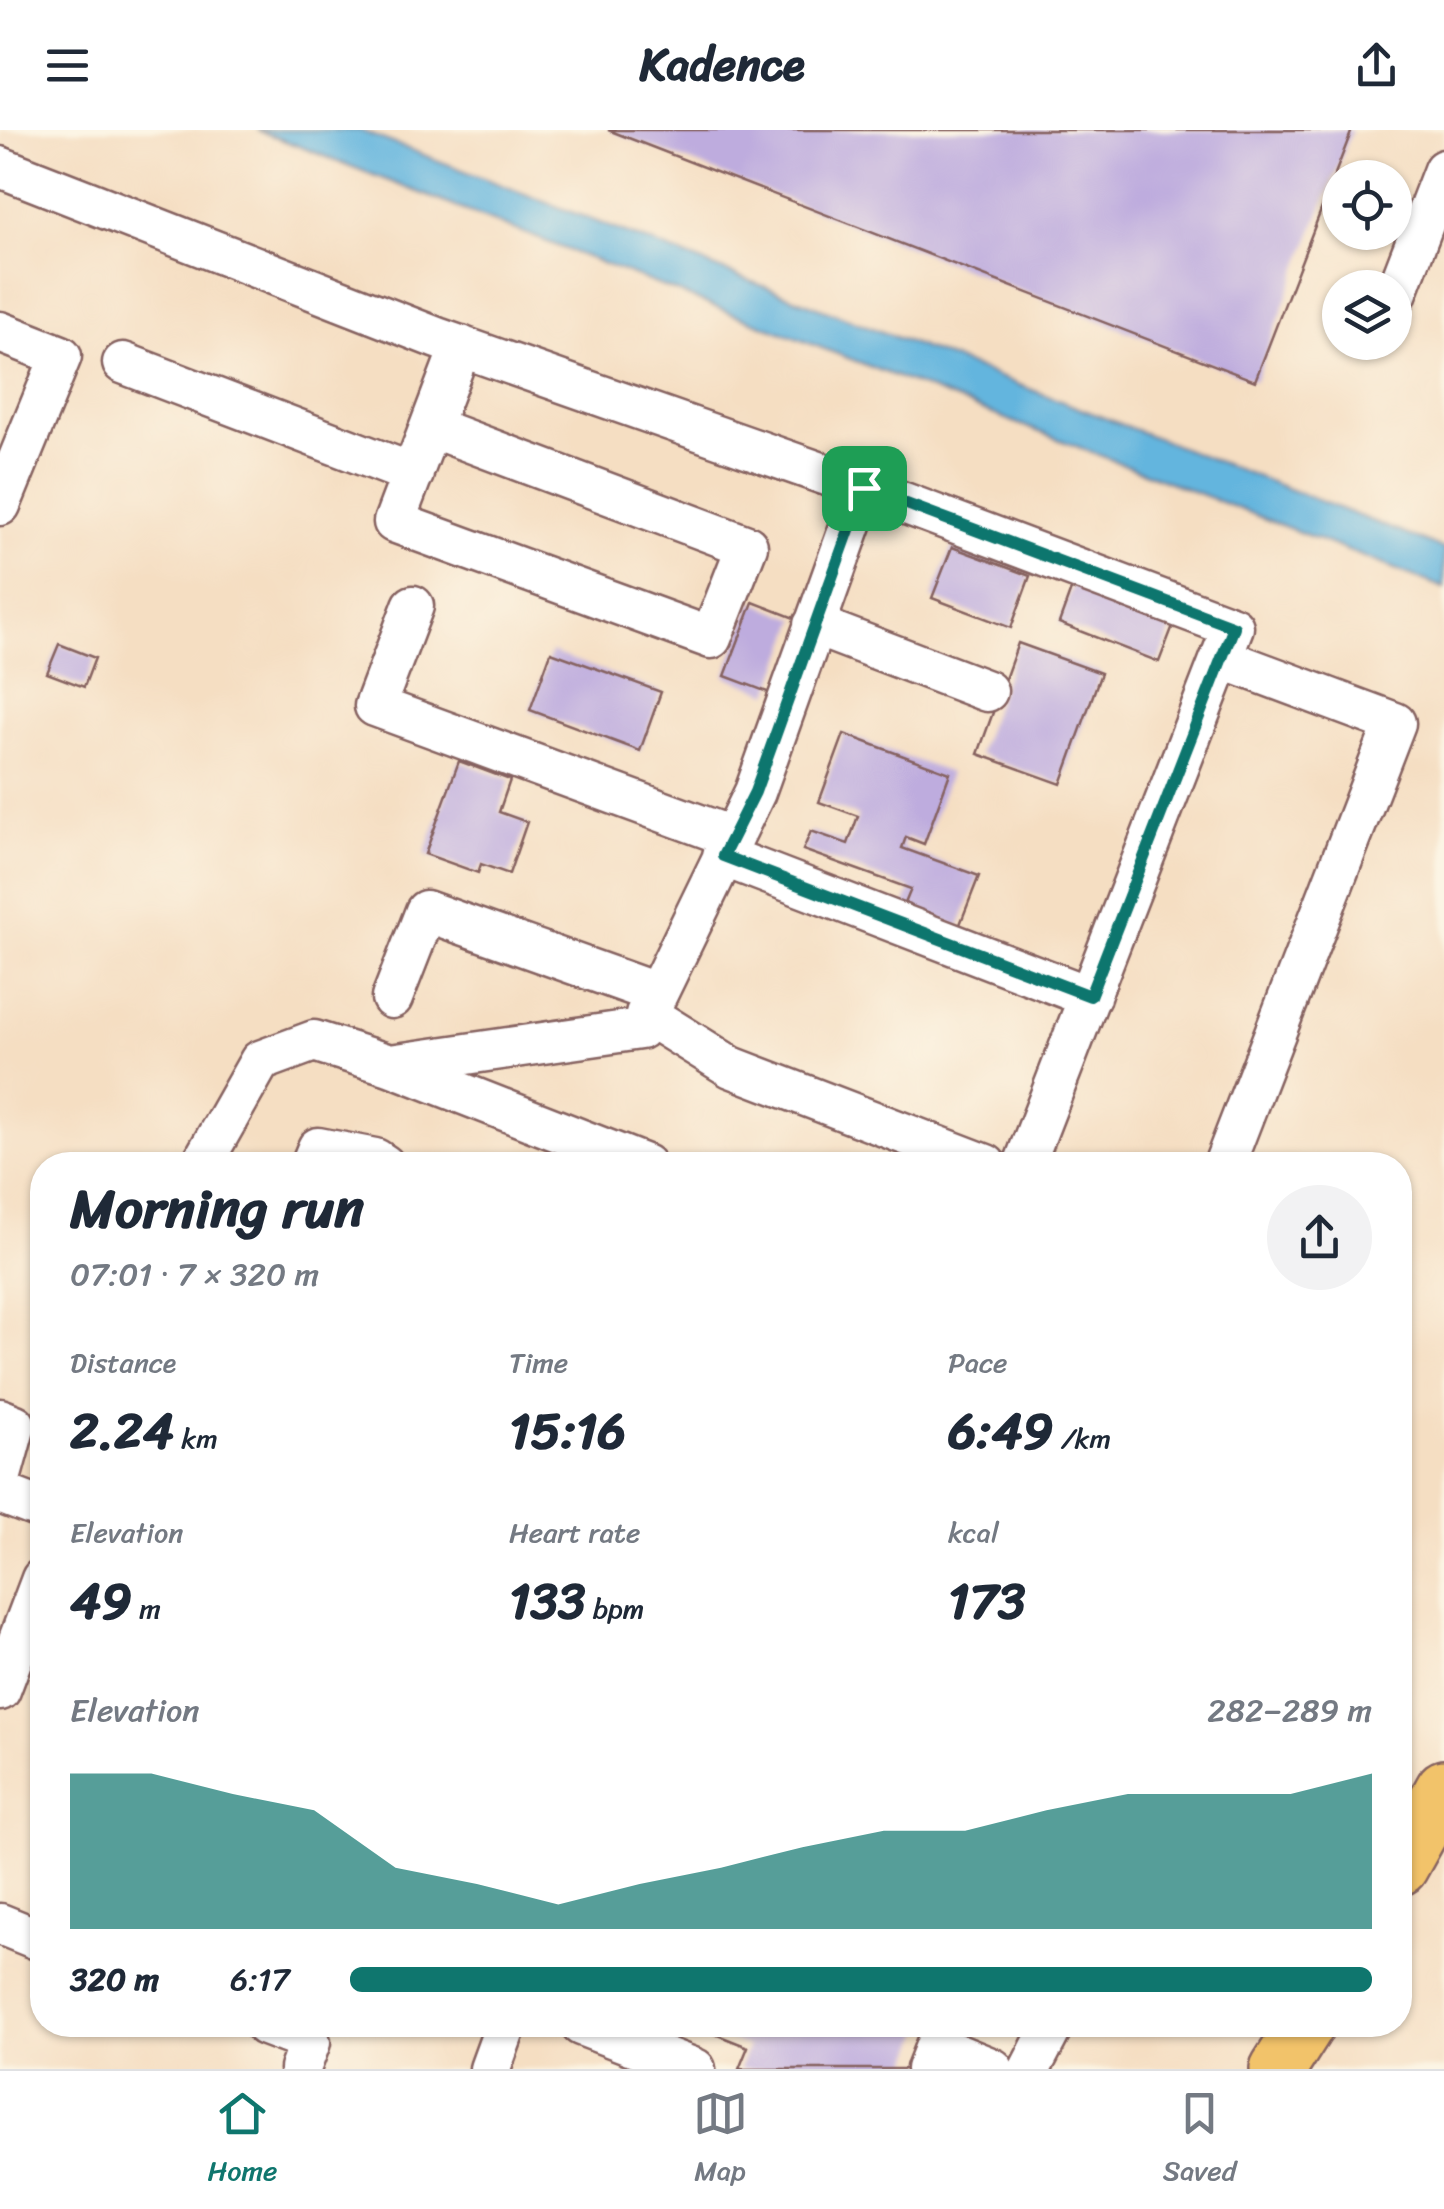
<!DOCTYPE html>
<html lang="en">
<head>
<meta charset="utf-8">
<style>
	:root { --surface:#fff; --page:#f2f2f3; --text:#1f2937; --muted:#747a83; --line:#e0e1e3; --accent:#0f766e }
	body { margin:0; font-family:Sriracha,sans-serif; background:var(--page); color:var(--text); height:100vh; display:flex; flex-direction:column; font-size:38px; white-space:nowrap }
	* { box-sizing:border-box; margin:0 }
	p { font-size:32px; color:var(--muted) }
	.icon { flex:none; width:55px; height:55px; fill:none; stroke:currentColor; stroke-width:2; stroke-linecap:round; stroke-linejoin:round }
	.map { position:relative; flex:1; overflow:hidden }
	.sheet { position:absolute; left:30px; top:1022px; width:1382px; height:885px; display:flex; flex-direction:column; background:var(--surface); border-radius:40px; box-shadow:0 2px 8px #0004 }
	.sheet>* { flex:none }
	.buttons { position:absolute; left:1322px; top:30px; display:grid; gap:20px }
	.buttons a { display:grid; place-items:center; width:90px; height:90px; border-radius:50%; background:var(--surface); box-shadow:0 2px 8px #0004; font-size:50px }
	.pin { position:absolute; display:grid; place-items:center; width:85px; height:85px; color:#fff; margin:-42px; border-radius:20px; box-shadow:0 5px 15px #0006 }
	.round { display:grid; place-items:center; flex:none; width:105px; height:105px; border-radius:52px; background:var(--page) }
	.head { display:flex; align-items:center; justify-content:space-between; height:170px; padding:0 40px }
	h1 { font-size:55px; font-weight:800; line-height:75px }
	.figures { display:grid; grid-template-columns:repeat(3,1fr); gap:15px; height:170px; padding:10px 40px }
	.figures div { display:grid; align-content:center }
	.figures b { font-size:50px; font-weight:800 }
	.figures small { font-size:28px; font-weight:400 }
	.figures p { font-size:28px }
	.chart { height:280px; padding:20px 40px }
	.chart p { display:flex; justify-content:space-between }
	.chart svg { width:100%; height:180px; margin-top:10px; fill:var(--accent); opacity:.7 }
	ul { padding:0 40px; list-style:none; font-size:32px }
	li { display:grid; grid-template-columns:160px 120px 1fr; align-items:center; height:75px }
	li i { height:25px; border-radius:12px; background:var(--accent) }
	header { display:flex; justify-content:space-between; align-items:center; height:130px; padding:0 40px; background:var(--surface); font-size:45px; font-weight:800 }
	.dock { display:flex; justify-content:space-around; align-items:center; height:140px; border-top:2px solid var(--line); background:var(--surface); font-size:28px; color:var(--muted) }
	.dock a { display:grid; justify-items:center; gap:5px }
	.dock .selected { color:var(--accent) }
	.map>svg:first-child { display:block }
	.water { fill:#63b5de; stroke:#566a84; stroke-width:2.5 }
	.building { fill:#beacde }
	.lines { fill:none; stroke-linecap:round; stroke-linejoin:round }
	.minor-casing { stroke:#866260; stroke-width:45 }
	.highway-casing { stroke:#866260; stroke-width:60 }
	.minor { stroke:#fff; stroke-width:40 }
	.highway { stroke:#f2c36a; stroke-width:55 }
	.route-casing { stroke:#fff; stroke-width:20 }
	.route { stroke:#0f766e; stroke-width:12 }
</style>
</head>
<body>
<header><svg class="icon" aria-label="menu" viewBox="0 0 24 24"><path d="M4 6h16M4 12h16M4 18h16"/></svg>Kadence<svg class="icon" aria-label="share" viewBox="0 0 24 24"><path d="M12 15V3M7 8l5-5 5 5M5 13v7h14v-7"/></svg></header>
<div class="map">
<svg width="1444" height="1939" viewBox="0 0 1444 1939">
	<rect width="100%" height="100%" fill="#fcf5e5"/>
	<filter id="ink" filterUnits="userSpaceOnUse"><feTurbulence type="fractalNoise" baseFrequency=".01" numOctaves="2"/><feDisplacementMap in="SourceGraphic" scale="20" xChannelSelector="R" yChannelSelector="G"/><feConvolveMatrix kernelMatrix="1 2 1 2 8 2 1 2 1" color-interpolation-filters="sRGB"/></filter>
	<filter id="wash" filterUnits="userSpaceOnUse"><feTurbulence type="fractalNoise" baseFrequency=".0048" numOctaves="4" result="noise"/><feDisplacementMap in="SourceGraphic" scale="40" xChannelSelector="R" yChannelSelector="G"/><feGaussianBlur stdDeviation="2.25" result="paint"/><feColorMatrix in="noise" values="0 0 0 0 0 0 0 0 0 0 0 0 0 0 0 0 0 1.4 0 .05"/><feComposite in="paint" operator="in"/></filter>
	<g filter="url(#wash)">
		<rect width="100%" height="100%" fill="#f5dec2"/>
		<!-- water -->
		<path class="water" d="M257 0H359L1444 419V458Z"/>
		<g id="blocks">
			<!-- building -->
			<path class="building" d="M608 0H1352L1255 251Z
				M952 417 1030 446 1011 498 932 468Z
				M1075 449 1176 488 1159 532 1059 493Z
				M753 472 797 489 770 563 725 546Z
				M1018 513 1101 543 1061 654 978 624Z
				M59 514 95 528 84 557 47 543Z
				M551 522 661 562 640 621 530 580Z
				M844 604 950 643 924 714 906 707 902 718 979 746 959 797 904 776 911 759 803 720 811 701 848 714 858 686 819 672Z
				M459 631 510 650 499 682 527 692 509 744 481 734 478 743 425 724Z
				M692 1895H924L907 1939H739L748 1917Z"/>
		</g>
	</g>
	<g filter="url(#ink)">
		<use href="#blocks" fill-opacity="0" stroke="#866260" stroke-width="2.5"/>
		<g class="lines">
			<!-- minor casing -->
			<g class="minor-casing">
				<path id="minor" d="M0 37 437 208 864 358 755 662 640 899 390 935
					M1395 167 1444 40
					M0 202 61 226 0 375
					M123 233 413 344
					M431 297 747 416 711 508 394 392 461 216
					M864 358 1233 497 1024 1035
					M413 476 375 576 732 707
					M814 495 987 561
					M1221 528 1395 593 1224 1035
					M723 726 1090 867
					M392 868 426 781 656 863
					M646 884 731 937 986 1035
					M201 1035 260 931 314 911 390 935 645 1035
					M311 1035 318 1018 375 1029 384 1035
					M0 1289 15 1295 0 1349
					M0 1363 42 1379
					M0 1560 42 1449
					M0 1794 42 1811
					M265 1895 310 1912 300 1939
					M581 1895 695 1939
					M490 1939 506 1895
					M927 1939 936 1916 993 1939
					M1030 1939 1053 1895"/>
			</g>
			<!-- highway casing -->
			<g class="highway-casing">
				<path id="highway" d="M1400 1737 1444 1658
					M1278 1939 1306 1895"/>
			</g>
			<!-- minor -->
			<use href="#minor" class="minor"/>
			<!-- highway -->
			<use href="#highway" class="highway"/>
		</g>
	</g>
	<g class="lines" filter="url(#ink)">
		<!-- route casing -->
		<g class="route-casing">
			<path id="route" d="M864 358 1234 497 1090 866 723 726 755 662Z"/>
		</g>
		<!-- route -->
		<use href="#route" class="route"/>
	</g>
</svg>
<div class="buttons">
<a><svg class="icon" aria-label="locate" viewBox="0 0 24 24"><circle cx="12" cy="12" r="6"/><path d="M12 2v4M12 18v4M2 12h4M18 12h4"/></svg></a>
<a><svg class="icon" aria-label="layers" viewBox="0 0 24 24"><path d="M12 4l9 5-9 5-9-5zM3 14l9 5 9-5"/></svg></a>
</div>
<div class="pin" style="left:864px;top:358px;background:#1e9e55"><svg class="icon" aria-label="arrive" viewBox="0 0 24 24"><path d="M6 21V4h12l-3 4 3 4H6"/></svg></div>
<section class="sheet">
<div class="head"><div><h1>Morning run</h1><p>07:01 · 7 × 320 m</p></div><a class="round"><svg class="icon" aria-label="share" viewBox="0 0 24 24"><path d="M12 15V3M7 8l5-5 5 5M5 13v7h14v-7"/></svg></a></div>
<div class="figures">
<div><p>Distance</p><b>2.24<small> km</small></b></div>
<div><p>Time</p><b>15:16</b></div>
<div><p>Pace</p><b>6:49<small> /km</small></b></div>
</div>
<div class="figures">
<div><p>Elevation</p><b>49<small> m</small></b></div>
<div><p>Heart rate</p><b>133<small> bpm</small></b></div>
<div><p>kcal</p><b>173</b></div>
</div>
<div class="chart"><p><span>Elevation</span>282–289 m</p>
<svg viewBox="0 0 160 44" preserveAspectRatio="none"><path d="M0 44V6L10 6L20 11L30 15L40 29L50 33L60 38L70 33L80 29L90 24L100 20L110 20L120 15L130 11L140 11L150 11L160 6V44z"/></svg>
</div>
<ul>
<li><b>320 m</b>6:17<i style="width:100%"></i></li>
</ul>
</section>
</div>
<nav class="dock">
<a class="selected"><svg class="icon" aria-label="home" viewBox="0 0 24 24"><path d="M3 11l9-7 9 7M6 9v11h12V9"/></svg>Home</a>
<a><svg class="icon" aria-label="map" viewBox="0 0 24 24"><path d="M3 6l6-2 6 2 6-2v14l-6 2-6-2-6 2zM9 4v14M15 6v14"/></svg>Map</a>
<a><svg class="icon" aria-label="saved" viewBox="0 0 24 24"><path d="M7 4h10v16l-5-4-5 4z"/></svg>Saved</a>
</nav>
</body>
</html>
